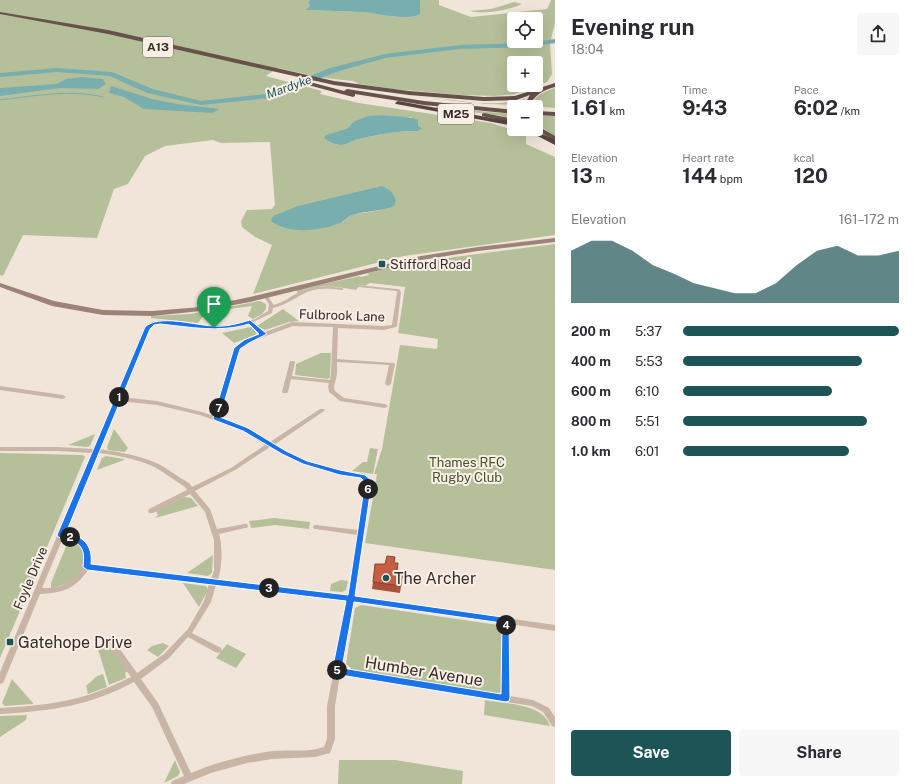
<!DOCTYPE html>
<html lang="en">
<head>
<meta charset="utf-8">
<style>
	:root { --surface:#fff; --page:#f7f7f7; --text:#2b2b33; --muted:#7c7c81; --accent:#1d5456 }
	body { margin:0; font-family:"Public Sans",sans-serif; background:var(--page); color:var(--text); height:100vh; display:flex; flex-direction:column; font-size:15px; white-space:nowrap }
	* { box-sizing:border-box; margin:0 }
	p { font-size:13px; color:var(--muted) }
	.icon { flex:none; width:22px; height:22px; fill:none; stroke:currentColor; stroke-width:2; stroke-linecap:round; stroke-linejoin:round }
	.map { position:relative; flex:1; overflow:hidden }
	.drawer { display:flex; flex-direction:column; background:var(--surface); width:360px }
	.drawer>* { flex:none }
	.tools { position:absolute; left:507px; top:12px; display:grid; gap:8px }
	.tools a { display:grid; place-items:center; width:36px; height:36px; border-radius:4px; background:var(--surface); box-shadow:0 4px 16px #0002; font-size:20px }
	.pin { position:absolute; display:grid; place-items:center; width:34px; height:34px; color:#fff; margin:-41px -17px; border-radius:50% 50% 50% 0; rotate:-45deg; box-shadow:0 0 4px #0007 }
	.pin .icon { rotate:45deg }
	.km { position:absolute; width:20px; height:20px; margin:-10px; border-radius:50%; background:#222; color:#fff; font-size:11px; line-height:20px; text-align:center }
	.round { display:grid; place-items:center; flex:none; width:42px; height:42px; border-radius:4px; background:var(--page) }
	.summary { display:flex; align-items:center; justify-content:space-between; height:68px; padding:0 16px }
	h1 { font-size:22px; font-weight:700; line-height:30px }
	.stats { display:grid; grid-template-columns:repeat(3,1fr); gap:6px; height:68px; padding:4px 16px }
	.stats div { display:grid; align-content:center }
	.stats b { font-size:20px; font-weight:700 }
	.stats small { font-size:11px; font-weight:400 }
	.stats p { font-size:11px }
	.chart { height:112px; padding:8px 16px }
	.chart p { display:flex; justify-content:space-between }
	.chart svg { width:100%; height:72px; margin-top:4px; fill:var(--accent); opacity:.7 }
	.cta { display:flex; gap:8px; margin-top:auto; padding:8px 16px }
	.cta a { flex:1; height:46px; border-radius:4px; background:var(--accent); color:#fff; font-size:16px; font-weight:700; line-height:46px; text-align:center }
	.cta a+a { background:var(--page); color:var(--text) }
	ul { padding:0 16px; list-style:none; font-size:13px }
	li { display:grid; grid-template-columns:64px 48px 1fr; align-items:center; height:30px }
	li i { height:10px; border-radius:5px; background:var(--accent) }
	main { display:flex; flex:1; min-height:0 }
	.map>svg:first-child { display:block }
	.green { fill:#b5c09a; fill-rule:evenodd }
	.water { fill:#79aeae }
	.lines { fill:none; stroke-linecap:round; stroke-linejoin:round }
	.stream { stroke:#79aeae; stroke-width:1 }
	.river { fill:#79aeae; fill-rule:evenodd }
	.minor { fill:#c9b5a6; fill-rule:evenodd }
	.secondary { fill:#9d8377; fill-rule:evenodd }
	.trunk { fill:#66524b; fill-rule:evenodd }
	.motorway { fill:#56443e; fill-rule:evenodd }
	.wall { fill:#a9513a }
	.building { fill:#c55e43; stroke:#8a422f }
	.route { fill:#1a73e8; stroke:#fff; fill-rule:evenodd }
	.poi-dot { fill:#1d5456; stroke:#f9efe6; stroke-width:1.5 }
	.labels { text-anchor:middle; stroke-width:4; stroke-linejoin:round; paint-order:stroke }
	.shield { fill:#f9efe6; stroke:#706660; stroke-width:1 }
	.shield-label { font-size:12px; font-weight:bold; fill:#352b27 }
	.far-water-label { font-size:12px; font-style:italic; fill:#1d5456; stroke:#f9efe6 }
	.poi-label { font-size:13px; fill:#352b27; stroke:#f9efe6; text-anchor:start }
	.street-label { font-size:13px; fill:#352b27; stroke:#f9efe6 }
	.park-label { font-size:13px; fill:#46532b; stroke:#f9efe6 }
	.near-poi-label { font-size:16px; fill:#352b27; stroke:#f9efe6; text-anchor:start }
	.near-street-label { font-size:16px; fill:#352b27; stroke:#f9efe6 }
</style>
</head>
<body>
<main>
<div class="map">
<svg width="555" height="784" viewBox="0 0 555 784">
	<rect width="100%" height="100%" fill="#f1e5da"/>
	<!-- green -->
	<path class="green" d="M0 0H310L308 2 310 6 307 10C325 11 344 11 362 12 376 13 409 22 420 14V0H439V5L471 17 547 9 551 0H555V23L550 43 552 74 547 82 514 94 495 96 462 95 394 89 359 84 353 81 324 78 277 68 266 76 322 91 320 94 359 103 491 123 526 134V144L555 157V235L404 256 253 294 272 245 255 237 242 227 241 221 247 210 272 209 275 205 270 142 221 143 213 140 165 146 145 156 128 184 114 189 97 238 23 235 3 276 0 275ZM514 19H536V41H514ZM514 63H536V85H514ZM383 115 397 117H411L417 126 418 131C397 131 379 134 359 139 353 140 347 145 341 145 335 145 329 142 325 138L327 135 348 128 353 122ZM381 210 351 215 343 222 274 216Z
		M514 2 522 4C509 10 484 15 470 11L491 9Z
		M555 88V108L531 106C534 96 545 91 555 88Z
		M411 95C447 99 489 109 525 99L521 105H519L486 104Z
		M432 107 514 114V120L502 116Z
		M536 115 555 116V137L536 123Z
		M555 244V570L365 543 377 474H374L382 449 400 345 437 349 438 339 398 333 405 287 370 283 365 286 360 285 356 290C337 287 316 283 298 293L296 290 360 276 361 277 369 275 368 273 410 263V265L454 257Z
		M260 301 266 304V309L262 314 253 319 248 316 252 306 206 312 198 323 151 318V316L190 314Z
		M283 309 299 321 289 322 265 330 257 326Z
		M251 327 257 334 234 343 222 333Z
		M321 353H331L330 377 328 379 295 375 296 364Z
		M114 429 128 448 125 452 108 450 107 447Z
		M95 434 90 446 86 447 68 445Z
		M370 448 378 449 373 474 352 471 363 462H367Z
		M0 453 83 455 85 457 0 658Z
		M106 456 124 459V460L97 470 102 458Z
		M184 497 191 498 198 506 155 518 158 515 156 511Z
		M274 518 310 522 309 529 275 525 251 528 249 521Z
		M71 540 77 543 85 554C86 575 69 584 51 589V583L67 544Z
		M213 555 212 573 208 576 187 573Z
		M341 580 348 581 346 590 342 592 330 591 331 584Z
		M183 583 206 586 208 590 199 607Z
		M361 605 498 625 503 630V690L499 694H496L350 671 351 668 346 664 355 608Z
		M163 643 169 646 158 657 147 650 152 646Z
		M227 644 246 654 236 668 216 658Z
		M97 646H109L129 671 125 673 126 678 109 685Z
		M103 674 107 687 88 694 86 686 97 676Z
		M12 679 33 703V704L5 706 2 703Z
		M485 700C504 704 543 703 550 726L484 715Z
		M27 715 26 720 0 737V716Z
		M175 760 180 772 178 776 164 783Z
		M339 760H395L463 771 462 784H338Z"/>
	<!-- water -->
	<path class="water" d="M310 0H420V14C409 22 376 13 362 12 344 11 325 11 306 10L310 6 308 2Z
		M82 77 103 79 106 84 98 89 60 88 0 96V88L57 84 66 79Z
		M111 86 152 99 177 104 220 109 212 113 144 109 124 97 109 93Z
		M383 115C395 117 407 115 418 120V126L422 128 418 131C397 131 379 134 359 139 353 140 347 145 341 145 335 145 329 142 324 138L326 135 348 128 353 122 368 116Z
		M382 186 391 191 396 200 394 206C381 211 366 211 352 215 348 216 346 220 342 222 323 231 289 235 271 221L273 216 298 206Z"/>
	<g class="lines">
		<!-- stream -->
		<path class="stream" d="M0 100C34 96 69 89 103 97"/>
		<!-- river -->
		<path class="river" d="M555 39V43L527 47 460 49 385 58 336 72 270 98 201 105 147 93 110 76 57 72 0 77V73L57 68 112 72 153 89 201 101 266 94 330 68 385 54 460 45 527 43Z"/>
		<!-- minor -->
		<path class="minor" d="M357 285 397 289H399L401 292 397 326 396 327 384 330 338 328 337 359 394 363 395 364 391 384 388 386 385 384 389 365 337 362V374L334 387 335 391 344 398 385 404 388 406 387 407 385 408 340 401 329 392 328 387 329 383 291 379 288 392 287 393H283L282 392 290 361H294L295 362 292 376 330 380 331 374 333 327 293 326 249 342 243 346 239 351 219 418 247 429 270 442 320 409H324L325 410 324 411 274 445 286 452 307 461 340 471 365 474 371 481 355 596 555 625V631L510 624V696L533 700 549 708 555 717V727L552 726 543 712 532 706 340 675 335 706V739L330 753 315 757 272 759 247 763 211 773 184 784H171L172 781 184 776 152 707 134 682C89 706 51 711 0 714V708C30 706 60 704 88 695 103 690 117 684 131 677L106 642 105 640 106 638 109 637 112 638 137 673 164 654 188 629 204 601 209 584 88 570C75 589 63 593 40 594L4 681 3 683 0 684V672L92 453 58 451H0V447H58L94 449 144 328 150 323 160 320 203 325H229L242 323 255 319 268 311 269 304 263 296V295H267L273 304V305C283 303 290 297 299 292 313 285 327 286 342 288L344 289 342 290C333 289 323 288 313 290 299 294 288 305 273 308L272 313 253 322 265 332 292 322 384 326 392 325 397 292 396 291 359 287 357 286ZM160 324C189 326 221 334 249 324L261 334C249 338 241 341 233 351L214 416 202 412 157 401 121 397 149 329 154 325ZM119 401 157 405 200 415 243 431 265 445 231 468 192 487 189 483C178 477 166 467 154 462 137 455 118 452 99 449ZM270 447 282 454 303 463 340 475 361 478 365 482 358 530 316 525H314L313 527 314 529H316L357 535 348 595 218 580C222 567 223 546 219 534L245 528H247L248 526 247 524H245L217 529 210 509 195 491 235 470ZM98 453C115 455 133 458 150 465 161 470 174 480 185 487L187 490 149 509 148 511 149 513H153L190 494 205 512 214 540V571L211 579 90 565C95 544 82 538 65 534ZM63 538C67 539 72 540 75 541 95 553 81 575 66 583 59 588 51 588 42 588ZM216 585 347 601 327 706V739L324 747C307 753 289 749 272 751 244 755 217 762 191 773L158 703 141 679 169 658 188 637 215 652 218 653 221 652 222 650 221 648 192 633 211 602ZM354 601 503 623 502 695 342 669Z
			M0 386 63 395 66 397 63 399 0 390Z"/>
		<!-- secondary -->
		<path class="secondary" d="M555 238V242L478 251 421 260 250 302 201 311 152 316 103 315 52 306 0 287V283L54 301 103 310 152 311 201 307 250 297 421 256 478 247Z"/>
		<!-- trunk -->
		<path class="trunk" d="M0 12 108 30 334 81 409 91 484 97 515 96 555 83V87C543 90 534 95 529 107H523L530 95 516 100 484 101 409 95 334 85 108 34 0 14Z
			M310 82 344 91 347 89 424 101 514 110V114L424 105 355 94V96L353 97 308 85V83Z
			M536 111 555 112V116L536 115Z
			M484 113 514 119V123L482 116V114Z
			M536 125 555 136V141L535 129Z"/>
		<!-- motorway -->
		<path class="motorway" d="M398 101 514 122V126L396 104 395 103Z
			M524 129H532L555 140V145Z"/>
	</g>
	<!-- wall -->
	<path class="wall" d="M394 563 397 571 403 572 400 593 372 589 373 582 385 564Z"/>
	<!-- building -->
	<path class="building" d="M387 556 395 557 394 563H398L397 571 403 572 401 586 373 582 375 564H385Z"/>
	<!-- route -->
	<path class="route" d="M250 320 267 334 249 343 240 349 220 417 248 428 286 451 307 461 340 470 365 475 372 481 355 596 509 618 510 698 509 701 506 702 334 674 332 671 346 601 87 570 83 567C86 543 78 543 58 537L57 535 145 327C159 314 194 325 213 326 225 327 237 324 250 320ZM160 324C190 327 219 333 249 324L259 334 244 340 234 348 213 418 214 420 243 431 282 454 303 464 340 475 361 478 365 482 348 595 91 564C93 545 83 536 66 533L150 329 154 325ZM354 602 502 623 501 694 342 668Z"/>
	<!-- markers -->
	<g class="poi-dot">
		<rect x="378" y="260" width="8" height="8" rx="2"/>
		<circle cx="386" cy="578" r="4"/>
		<rect x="6" y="638" width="8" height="8" rx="2"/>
	</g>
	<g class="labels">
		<!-- shield labels -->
		<g class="shield">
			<rect x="143" y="37" width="30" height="20" rx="3"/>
			<rect x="438" y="104" width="36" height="20" rx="3"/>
		</g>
		<g class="shield-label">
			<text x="158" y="51">A13</text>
			<text x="456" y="118">M25</text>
		</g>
		<!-- far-water labels -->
		<g class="far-water-label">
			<text transform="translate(289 87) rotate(-20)" y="4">Mardyke</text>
		</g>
		<!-- poi labels -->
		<g class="poi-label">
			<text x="390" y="269">Stifford Road</text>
		</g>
		<!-- street labels -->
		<g class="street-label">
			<text transform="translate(342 315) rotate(2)" y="5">Fulbrook Lane</text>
			<text transform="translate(30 578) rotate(-67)" y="5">Foyle Drive</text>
		</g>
		<!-- park labels -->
		<g class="park-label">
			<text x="467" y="467">Thames RFC<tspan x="467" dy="15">Rugby Club</tspan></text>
		</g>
		<!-- near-poi labels -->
		<g class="near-poi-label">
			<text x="394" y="584">The Archer</text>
			<text x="18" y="648">Gatehope Drive</text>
		</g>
		<!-- near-street labels -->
		<g class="near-street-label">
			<text transform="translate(424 671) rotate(9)" y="6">Humber Avenue</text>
		</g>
	</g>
</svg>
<div class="tools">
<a><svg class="icon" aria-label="locate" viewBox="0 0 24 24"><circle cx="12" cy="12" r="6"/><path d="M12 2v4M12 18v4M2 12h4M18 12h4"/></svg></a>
<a>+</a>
<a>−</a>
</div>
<div class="pin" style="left:214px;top:328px;background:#1e9e55"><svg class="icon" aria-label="arrive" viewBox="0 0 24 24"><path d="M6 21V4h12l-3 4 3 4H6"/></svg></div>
<b class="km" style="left:119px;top:397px">1</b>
<b class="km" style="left:70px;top:537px">2</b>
<b class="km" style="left:269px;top:588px">3</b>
<b class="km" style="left:506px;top:625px">4</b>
<b class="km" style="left:337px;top:670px">5</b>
<b class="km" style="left:368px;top:489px">6</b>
<b class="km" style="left:219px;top:408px">7</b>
</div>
<section class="drawer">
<div class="summary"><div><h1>Evening run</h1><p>18:04</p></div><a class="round"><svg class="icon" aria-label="share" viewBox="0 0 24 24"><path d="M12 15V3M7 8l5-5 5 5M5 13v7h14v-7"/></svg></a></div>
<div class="stats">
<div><p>Distance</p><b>1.61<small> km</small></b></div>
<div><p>Time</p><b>9:43</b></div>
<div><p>Pace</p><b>6:02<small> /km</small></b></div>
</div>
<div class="stats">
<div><p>Elevation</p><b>13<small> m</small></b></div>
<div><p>Heart rate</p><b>144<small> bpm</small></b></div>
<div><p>kcal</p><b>120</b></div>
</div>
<div class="chart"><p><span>Elevation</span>161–172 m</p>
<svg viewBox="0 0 160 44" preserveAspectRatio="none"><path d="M0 44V12L10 6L20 6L30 12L40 21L50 26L60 32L70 35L80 38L90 38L100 32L110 21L120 12L130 9L140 15L150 15L160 12V44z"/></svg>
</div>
<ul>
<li><b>200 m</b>5:37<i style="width:100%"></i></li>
<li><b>400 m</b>5:53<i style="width:83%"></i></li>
<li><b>600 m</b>6:10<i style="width:69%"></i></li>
<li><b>800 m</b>5:51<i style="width:85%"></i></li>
<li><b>1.0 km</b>6:01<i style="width:77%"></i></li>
</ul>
<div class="cta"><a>Save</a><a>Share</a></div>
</section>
</main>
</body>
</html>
